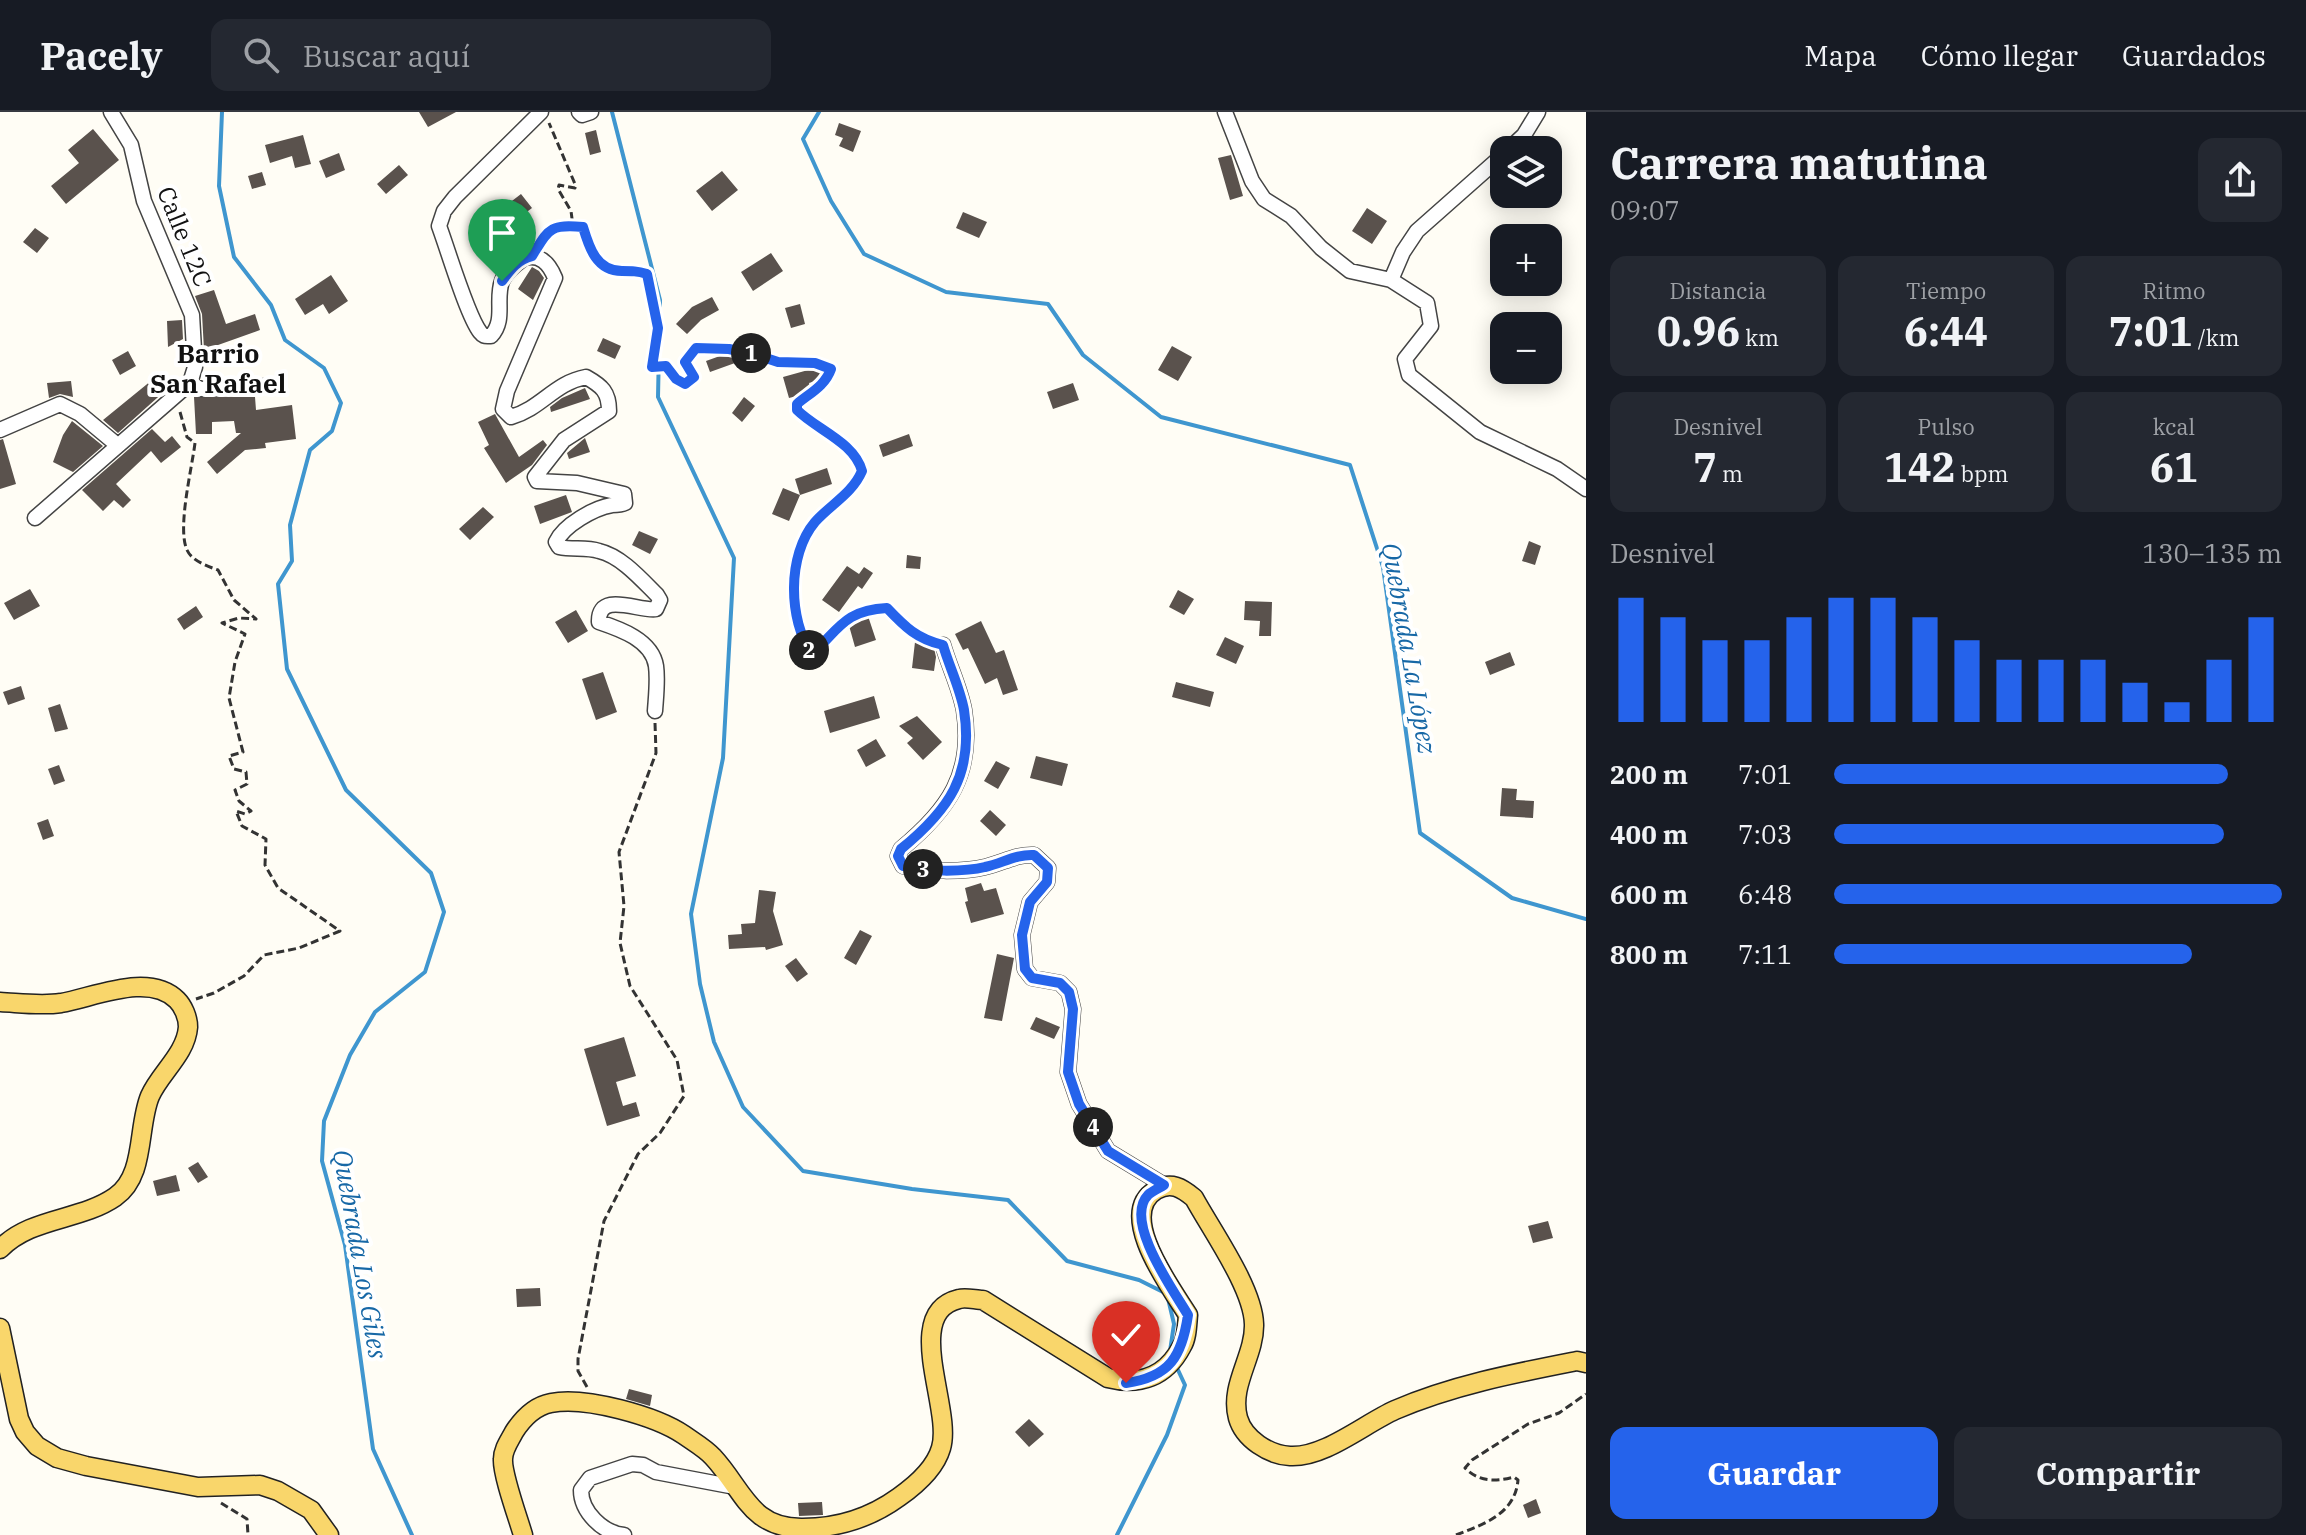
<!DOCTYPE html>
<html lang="es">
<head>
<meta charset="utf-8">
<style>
	:root { --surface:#171b24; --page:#242831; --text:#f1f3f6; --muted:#9ea1a6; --line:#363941; --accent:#2563eb }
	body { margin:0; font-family:"IBM Plex Serif",serif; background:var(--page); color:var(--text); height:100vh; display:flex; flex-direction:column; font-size:30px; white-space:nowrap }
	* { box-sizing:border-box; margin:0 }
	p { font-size:26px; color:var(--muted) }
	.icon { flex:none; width:44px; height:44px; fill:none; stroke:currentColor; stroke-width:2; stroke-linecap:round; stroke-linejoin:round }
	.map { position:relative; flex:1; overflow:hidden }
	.side { display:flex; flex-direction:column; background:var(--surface); width:720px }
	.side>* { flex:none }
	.tools { position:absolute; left:1490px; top:24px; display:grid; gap:16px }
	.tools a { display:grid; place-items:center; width:72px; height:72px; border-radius:16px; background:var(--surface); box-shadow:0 4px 20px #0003; font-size:40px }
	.pin { position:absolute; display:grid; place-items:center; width:68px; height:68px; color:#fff; margin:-82px -34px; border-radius:50% 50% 50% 0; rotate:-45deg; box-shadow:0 0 8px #0007 }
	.pin .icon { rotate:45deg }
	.km { position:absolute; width:40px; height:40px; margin:-20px; border-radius:50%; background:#222; color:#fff; font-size:22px; line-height:40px; text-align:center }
	.round { display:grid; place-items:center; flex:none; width:84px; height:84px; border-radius:16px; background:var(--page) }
	.head { display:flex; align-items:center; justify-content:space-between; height:136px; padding:0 24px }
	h1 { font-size:44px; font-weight:700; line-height:60px }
	.figures { display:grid; grid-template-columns:repeat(3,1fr); gap:12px; height:136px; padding:8px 24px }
	.figures div { display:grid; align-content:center; border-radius:16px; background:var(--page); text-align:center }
	.figures b { font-size:40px; font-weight:700 }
	.figures small { font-size:22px; font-weight:400 }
	.figures p { font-size:22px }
	.chart { height:224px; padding:16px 24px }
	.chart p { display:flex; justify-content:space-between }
	.chart svg { width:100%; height:144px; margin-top:8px; stroke:var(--accent); stroke-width:6 }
	.primary-button { display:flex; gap:16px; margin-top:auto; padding:16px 24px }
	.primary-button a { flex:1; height:92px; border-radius:16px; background:var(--accent); color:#fff; font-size:32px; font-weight:700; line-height:92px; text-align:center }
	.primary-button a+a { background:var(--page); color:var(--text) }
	ul { padding:0 24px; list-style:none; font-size:26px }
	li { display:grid; grid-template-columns:128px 96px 1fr; align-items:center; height:60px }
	li i { height:20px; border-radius:10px; background:var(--accent) }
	header { display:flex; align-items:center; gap:48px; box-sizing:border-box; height:112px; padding:0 40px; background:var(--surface); border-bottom:2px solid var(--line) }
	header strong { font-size:38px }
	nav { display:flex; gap:44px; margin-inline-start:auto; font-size:28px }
	.search { width:560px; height:72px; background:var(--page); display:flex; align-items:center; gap:20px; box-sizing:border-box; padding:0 28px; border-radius:16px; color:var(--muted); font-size:30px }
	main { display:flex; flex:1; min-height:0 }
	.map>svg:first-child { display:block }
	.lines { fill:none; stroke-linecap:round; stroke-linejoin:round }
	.stream { stroke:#3f96cf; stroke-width:4 }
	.building { fill:#5a524d }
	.minor-casing { stroke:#444; stroke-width:17 }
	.major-casing { stroke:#222; stroke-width:21 }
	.path { stroke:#333; stroke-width:3; stroke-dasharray:8 4; stroke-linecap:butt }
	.minor { stroke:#fff; stroke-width:14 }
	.major { stroke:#f9d66b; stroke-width:18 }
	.route-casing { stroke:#fff; stroke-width:16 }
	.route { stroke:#2563eb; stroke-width:10 }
	.labels { text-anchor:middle; stroke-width:8; stroke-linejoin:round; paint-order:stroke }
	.street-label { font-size:24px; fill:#111; stroke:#fff }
	.neighbourhood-label { font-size:26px; font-weight:bold; fill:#111; stroke:#fff }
	.water-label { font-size:26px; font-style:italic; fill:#1768a6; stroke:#fff }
</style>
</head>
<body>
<header>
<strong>Pacely</strong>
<div class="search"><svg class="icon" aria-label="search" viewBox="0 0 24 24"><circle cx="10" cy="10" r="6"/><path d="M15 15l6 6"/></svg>Buscar aquí</div>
<nav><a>Mapa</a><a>Cómo llegar</a><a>Guardados</a></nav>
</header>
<main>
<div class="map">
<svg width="1586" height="1423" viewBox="0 0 1586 1423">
	<rect width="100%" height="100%" fill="#fffdf5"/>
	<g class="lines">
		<!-- stream -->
		<path class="stream" d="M222 0 219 74 234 145 271 193 285 228 324 256 341 291 332 319 310 338 290 413 292 449 278 472 287 557 346 678 431 761 444 800 425 860 375 900 350 943 324 1009 322 1049 345 1133 373 1337 412 1423
			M612 0 660 188 658 285 734 446 723 646 691 802 700 872 714 930 743 995 803 1059 912 1077 1008 1088 1067 1149 1139 1168 1167 1182 1174 1212 1170 1239
			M819 0 803 27 831 89 864 142 946 180 1048 192 1083 243 1161 305 1350 353 1383 455 1420 721 1512 786 1586 807
			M1117 1423 1167 1323 1185 1273 1178 1258"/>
	</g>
	<!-- building -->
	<path class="building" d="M419 0H456L428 15Z
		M839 11 861 19 853 40 839 34 843 26 835 23Z
		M93 17 119 48 66 92 51 74 79 51 68 38Z
		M596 18 601 40 590 43 585 21Z
		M303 23 311 52 295 56 292 44 270 51 265 33Z
		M339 41 345 58 326 66 319 49Z
		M1231 43 1243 84 1230 88 1218 46Z
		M399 53 408 63 386 82 377 72Z
		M722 59 738 78 712 99 696 79Z
		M262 60 266 73 252 77 248 64Z
		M521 82 532 96 498 122 487 108Z
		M1367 96 1387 109 1372 132 1352 119Z
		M963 100 987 110 979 126 956 116Z
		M35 116 49 126 37 141 23 130Z
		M771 141 783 159 753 179 741 160Z
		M532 155 539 159 544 166 533 188 518 177Z
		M331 163 348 189 329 202 323 192 305 203 295 187Z
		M214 178 226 212 255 202 260 218 204 238 202 202 195 184Z
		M712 185 719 198 701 208 687 222 676 212 692 195Z
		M800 192 805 212 791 216 785 196Z
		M182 208 183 227 168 235 167 209Z
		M603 226 621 234 615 247 597 239Z
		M1172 234 1192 245 1178 269 1158 258Z
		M128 239 136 254 120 263 112 248Z
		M731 240 735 251 710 260 706 249Z
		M819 255 823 267 809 271 812 280 789 286 783 265Z
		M157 264 167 277 118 321 103 308Z
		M71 269 73 285 60 282 49 286 47 271Z
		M1073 271 1079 288 1053 297 1047 280Z
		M585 276 590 287 551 300 550 295 562 286Z
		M194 285H255L256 298 292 293 296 327 265 331 266 336 245 338 217 362 207 350 241 321H236L234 309 212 310V322H196Z
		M744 285 755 294 742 310 732 301Z
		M495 302 519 345 543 328 547 333 532 353 506 371 484 336 489 333 478 310Z
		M72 309 103 334 73 360 53 350 63 323Z
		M152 317 165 330 172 324 181 335 161 351 151 339 116 372 131 388 123 396 114 388 103 399 82 378Z
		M909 322 913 334 883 345 879 333Z
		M585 326 590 340 569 347 567 341Z
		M3 327 16 372 0 377V328Z
		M827 356 832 372 800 383 795 367Z
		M783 376 800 383 789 409 772 402Z
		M566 383 572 400 540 412 534 394Z
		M483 395 494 405 470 428 459 417Z
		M639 419 658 427 650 442 632 433Z
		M1529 429 1541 434 1535 453 1522 449Z
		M907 443 921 445 920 457 906 456Z
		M847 454 859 462 864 455 873 461 862 477 858 474 839 500 822 488Z
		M30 477 40 494 14 508 4 491Z
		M1178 478 1194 487 1184 503 1169 495Z
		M1245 489 1272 490 1271 524H1259L1260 509 1244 508Z
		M196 494 203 505 184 518 177 507Z
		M576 498 588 519 568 531 555 510Z
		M868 504 876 528 855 535 848 510Z
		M981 509 996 541 1004 538 1018 578 1003 583 997 566 985 572 968 536 963 538 955 522Z
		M1225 525 1244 534 1236 552 1216 543Z
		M915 530 933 532 936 545 934 559 912 556Z
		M1510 540 1515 553 1490 563 1485 550Z
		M603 560 617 600 596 608 582 567Z
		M1176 570 1214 580 1210 595 1172 585Z
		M21 574 25 587 8 593 3 580Z
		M874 584 880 606 830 621 824 599Z
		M60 592 68 617 55 620 48 596Z
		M917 604 942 630 923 648 907 631 913 626 899 614Z
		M876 627 886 644 866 655 857 638Z
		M1036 644 1068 652 1062 674 1030 666Z
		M996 649 1010 656 998 677 984 669Z
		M59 653 65 669 54 673 48 657Z
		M1502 676 1517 677 1516 688 1534 689 1533 706 1500 704Z
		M990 698 1006 713 996 724 980 709Z
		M48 707 54 724 43 728 37 711Z
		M981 771 984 779 996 776 1004 802 971 811 965 790 968 789 965 776Z
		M759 778 776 780 773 799 783 833 766 838 765 835 729 837 728 823 742 822 741 812 755 811Z
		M860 818 872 824 856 853 844 846Z
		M997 842 1014 846 1002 909 984 906Z
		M796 846 808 862 797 870 785 854Z
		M1036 905 1060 915 1054 927 1030 917Z
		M624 925 636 964 616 970 623 994 636 990 640 1004 607 1014 584 937Z
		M198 1050 208 1065 198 1071 188 1056Z
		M176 1063 180 1079 157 1084 153 1069Z
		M1548 1109 1553 1126 1533 1131 1528 1114Z
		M540 1176 541 1194 517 1195 516 1177Z
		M629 1277 652 1283 650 1294 626 1287Z
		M1029 1307 1044 1322 1029 1335 1015 1320Z
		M1536 1387 1541 1401 1528 1406 1523 1393Z
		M822 1390 823 1403 799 1404 798 1391Z"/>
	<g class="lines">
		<!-- minor casing -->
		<g class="minor-casing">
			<path id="minor" d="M111 0 131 33 144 89 192 203 195 255 190 271
				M541 0 455 85 444 99 439 114C448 138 467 203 480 220 484 225 485 224 491 224 506 208 495 188 502 169 506 159 516 152 524 146 540 142 549 151 555 166L507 279 503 297 511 305C542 296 554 271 586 265 602 274 609 280 609 299L564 328 535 365 537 369 577 371 624 382 625 391C621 393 617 393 612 393 594 396 564 413 556 430L559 435C572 438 586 435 599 439 621 444 641 467 657 483L660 488 656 497C640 500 598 478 599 510 620 517 652 528 656 554 658 568 656 584 655 599
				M579 0 582 3 591 0
				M1225 0 1252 69 1264 87 1291 104 1321 136 1350 159 1391 168 1427 191 1431 214 1405 247 1409 263 1480 320 1557 357 1586 377
				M1508 38 1524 23 1538 0
				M1391 168 1403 140 1417 119 1504 42
				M190 271 200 277 269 274
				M0 318 60 292 80 302 116 332
				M35 406 190 271
				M943 533C949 554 960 576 964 598 974 662 948 698 901 737L898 744 903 754C922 760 965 760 985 755 1003 751 1016 742 1034 743L1048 756 1047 770 1030 790 1022 823 1025 857 1032 866 1060 871 1069 880 1073 897 1068 960 1079 992 1108 1039 1164 1073
				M624 1423C603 1421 581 1400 581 1378L590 1366 632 1352 643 1353 656 1360 735 1375"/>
		</g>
		<!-- major casing -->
		<g class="major-casing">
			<path id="major" d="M0 890C20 891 41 894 61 891 95 885 149 860 177 888 183 894 188 905 188 915 186 942 160 961 150 984 137 1015 146 1064 115 1085 80 1109 31 1105 0 1137
				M0 1216 19 1307 25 1320 37 1334 57 1346 86 1354 198 1375 260 1373 278 1379 311 1398 329 1423
				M523 1423C518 1406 502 1362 503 1347 503 1337 510 1328 514 1320 523 1306 535 1294 551 1291 585 1284 656 1304 684 1323 694 1330 706 1337 713 1345 743 1377 750 1417 803 1416 839 1416 870 1406 899 1385 916 1373 935 1357 941 1336 953 1297 901 1201 959 1187 966 1185 976 1188 983 1188L1108 1266C1140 1274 1166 1265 1182 1234 1187 1226 1187 1213 1188 1203 1172 1177 1115 1102 1156 1078 1171 1069 1182 1076 1194 1086 1212 1119 1253 1176 1254 1212 1255 1244 1229 1273 1238 1306 1244 1327 1269 1343 1290 1344 1324 1346 1364 1312 1395 1298 1453 1273 1516 1261 1577 1249L1586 1251"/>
		</g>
		<!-- path -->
		<path class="path" d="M573 114 583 115C589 135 596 159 622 159 632 159 637 159 647 162L658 216 652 255 666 254 676 267 685 272 694 265 685 250 696 236 729 237 757 243 778 250 815 251 831 257C825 274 810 281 797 292V298C816 318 854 330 862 359 852 382 831 392 815 410 787 443 787 508 812 542 838 517 846 497 887 496L913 522 931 530
			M539 132 548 118 573 114 571 99 558 77 559 73 575 76V72L549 11
			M180 300 187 325 195 331C192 356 177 416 187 438 192 449 207 454 218 458L234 488 256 507 239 506 222 511 245 522 235 550 229 586 243 640 229 644 234 657 246 660 247 672 235 678 239 689 251 699 245 702 236 699 242 714 266 727 265 753 278 776 340 819 299 836 264 843 244 864 214 881 196 887
			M587 1275 578 1259V1247L604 1109 638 1042 660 1021 684 984 677 948 630 874 620 831 624 794 619 740 656 641 655 611
			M221 1391 247 1407 248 1423
			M1456 1423C1484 1412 1515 1402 1518 1368L1514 1365C1495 1370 1479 1370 1465 1356L1472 1348 1528 1312 1559 1301 1586 1282"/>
		<!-- minor -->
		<use href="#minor" class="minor"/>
		<!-- major -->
		<use href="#major" class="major"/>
	</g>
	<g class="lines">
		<!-- route casing -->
		<g class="route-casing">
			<path id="route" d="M502 169C510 158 518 147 532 144 549 117 549 112 583 115 589 135 596 159 622 159 632 159 637 159 647 162L658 216 652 255 666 254 676 267 685 272 694 265 685 250 696 236 729 237 757 243 778 250 815 251 831 257C825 274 810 281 797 292V298C817 318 854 330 862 359 852 382 831 392 815 410 787 443 788 508 812 542 839 517 845 498 887 496 905 515 917 527 943 533 949 554 960 576 964 598 974 662 949 698 901 737L898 744 903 754C923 760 965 760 985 755 1003 751 1016 742 1034 743L1048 756 1047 770 1030 790 1022 823 1025 857 1032 866 1060 871 1069 880 1073 897 1068 960 1079 992 1108 1039 1164 1073C1160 1076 1152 1079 1148 1083 1123 1109 1174 1179 1188 1203 1182 1244 1170 1265 1126 1271"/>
		</g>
		<!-- route -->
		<use href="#route" class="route"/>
	</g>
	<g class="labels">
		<!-- street labels -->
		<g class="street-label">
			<text transform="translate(184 125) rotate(68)" y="8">Calle 12C</text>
		</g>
		<!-- neighbourhood labels -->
		<g class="neighbourhood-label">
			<text x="218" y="251">Barrio<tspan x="218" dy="30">San Rafael</tspan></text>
		</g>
		<!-- water labels -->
		<g class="water-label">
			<text transform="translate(1409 536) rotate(80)" y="9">Quebrada La López</text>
			<text transform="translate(360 1142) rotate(80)" y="9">Quebrada Los Giles</text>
		</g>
	</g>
</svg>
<div class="tools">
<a><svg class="icon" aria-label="layers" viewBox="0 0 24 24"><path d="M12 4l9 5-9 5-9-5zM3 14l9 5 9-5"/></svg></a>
<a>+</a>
<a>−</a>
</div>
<div class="pin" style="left:502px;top:169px;background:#1e9e55"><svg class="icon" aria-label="arrive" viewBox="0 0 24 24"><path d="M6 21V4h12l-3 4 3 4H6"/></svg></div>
<div class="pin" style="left:1126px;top:1271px;background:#d93025"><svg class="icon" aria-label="check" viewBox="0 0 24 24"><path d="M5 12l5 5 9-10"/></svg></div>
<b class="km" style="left:751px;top:241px">1</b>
<b class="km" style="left:809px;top:538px">2</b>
<b class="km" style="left:923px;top:757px">3</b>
<b class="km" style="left:1093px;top:1015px">4</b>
</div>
<section class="side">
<div class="head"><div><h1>Carrera matutina</h1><p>09:07</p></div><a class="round"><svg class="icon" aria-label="share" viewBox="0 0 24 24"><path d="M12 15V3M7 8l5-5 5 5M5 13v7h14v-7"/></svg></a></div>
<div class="figures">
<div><p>Distancia</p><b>0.96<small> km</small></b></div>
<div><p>Tiempo</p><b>6:44</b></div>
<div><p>Ritmo</p><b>7:01<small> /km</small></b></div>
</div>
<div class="figures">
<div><p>Desnivel</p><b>7<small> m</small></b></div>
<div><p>Pulso</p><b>142<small> bpm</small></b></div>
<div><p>kcal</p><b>61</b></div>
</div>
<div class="chart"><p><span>Desnivel</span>130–135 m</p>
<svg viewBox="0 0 160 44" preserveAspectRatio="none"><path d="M5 44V6M15 44V12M25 44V19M35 44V19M45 44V12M55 44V6M65 44V6M75 44V12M85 44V19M95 44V25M105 44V25M115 44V25M125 44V32M135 44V38M145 44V25M155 44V12"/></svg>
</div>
<ul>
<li><b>200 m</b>7:01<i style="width:88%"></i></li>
<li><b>400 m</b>7:03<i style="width:87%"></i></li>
<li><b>600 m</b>6:48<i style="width:100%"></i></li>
<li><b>800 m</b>7:11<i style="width:80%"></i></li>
</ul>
<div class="primary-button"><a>Guardar</a><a>Compartir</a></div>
</section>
</main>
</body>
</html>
